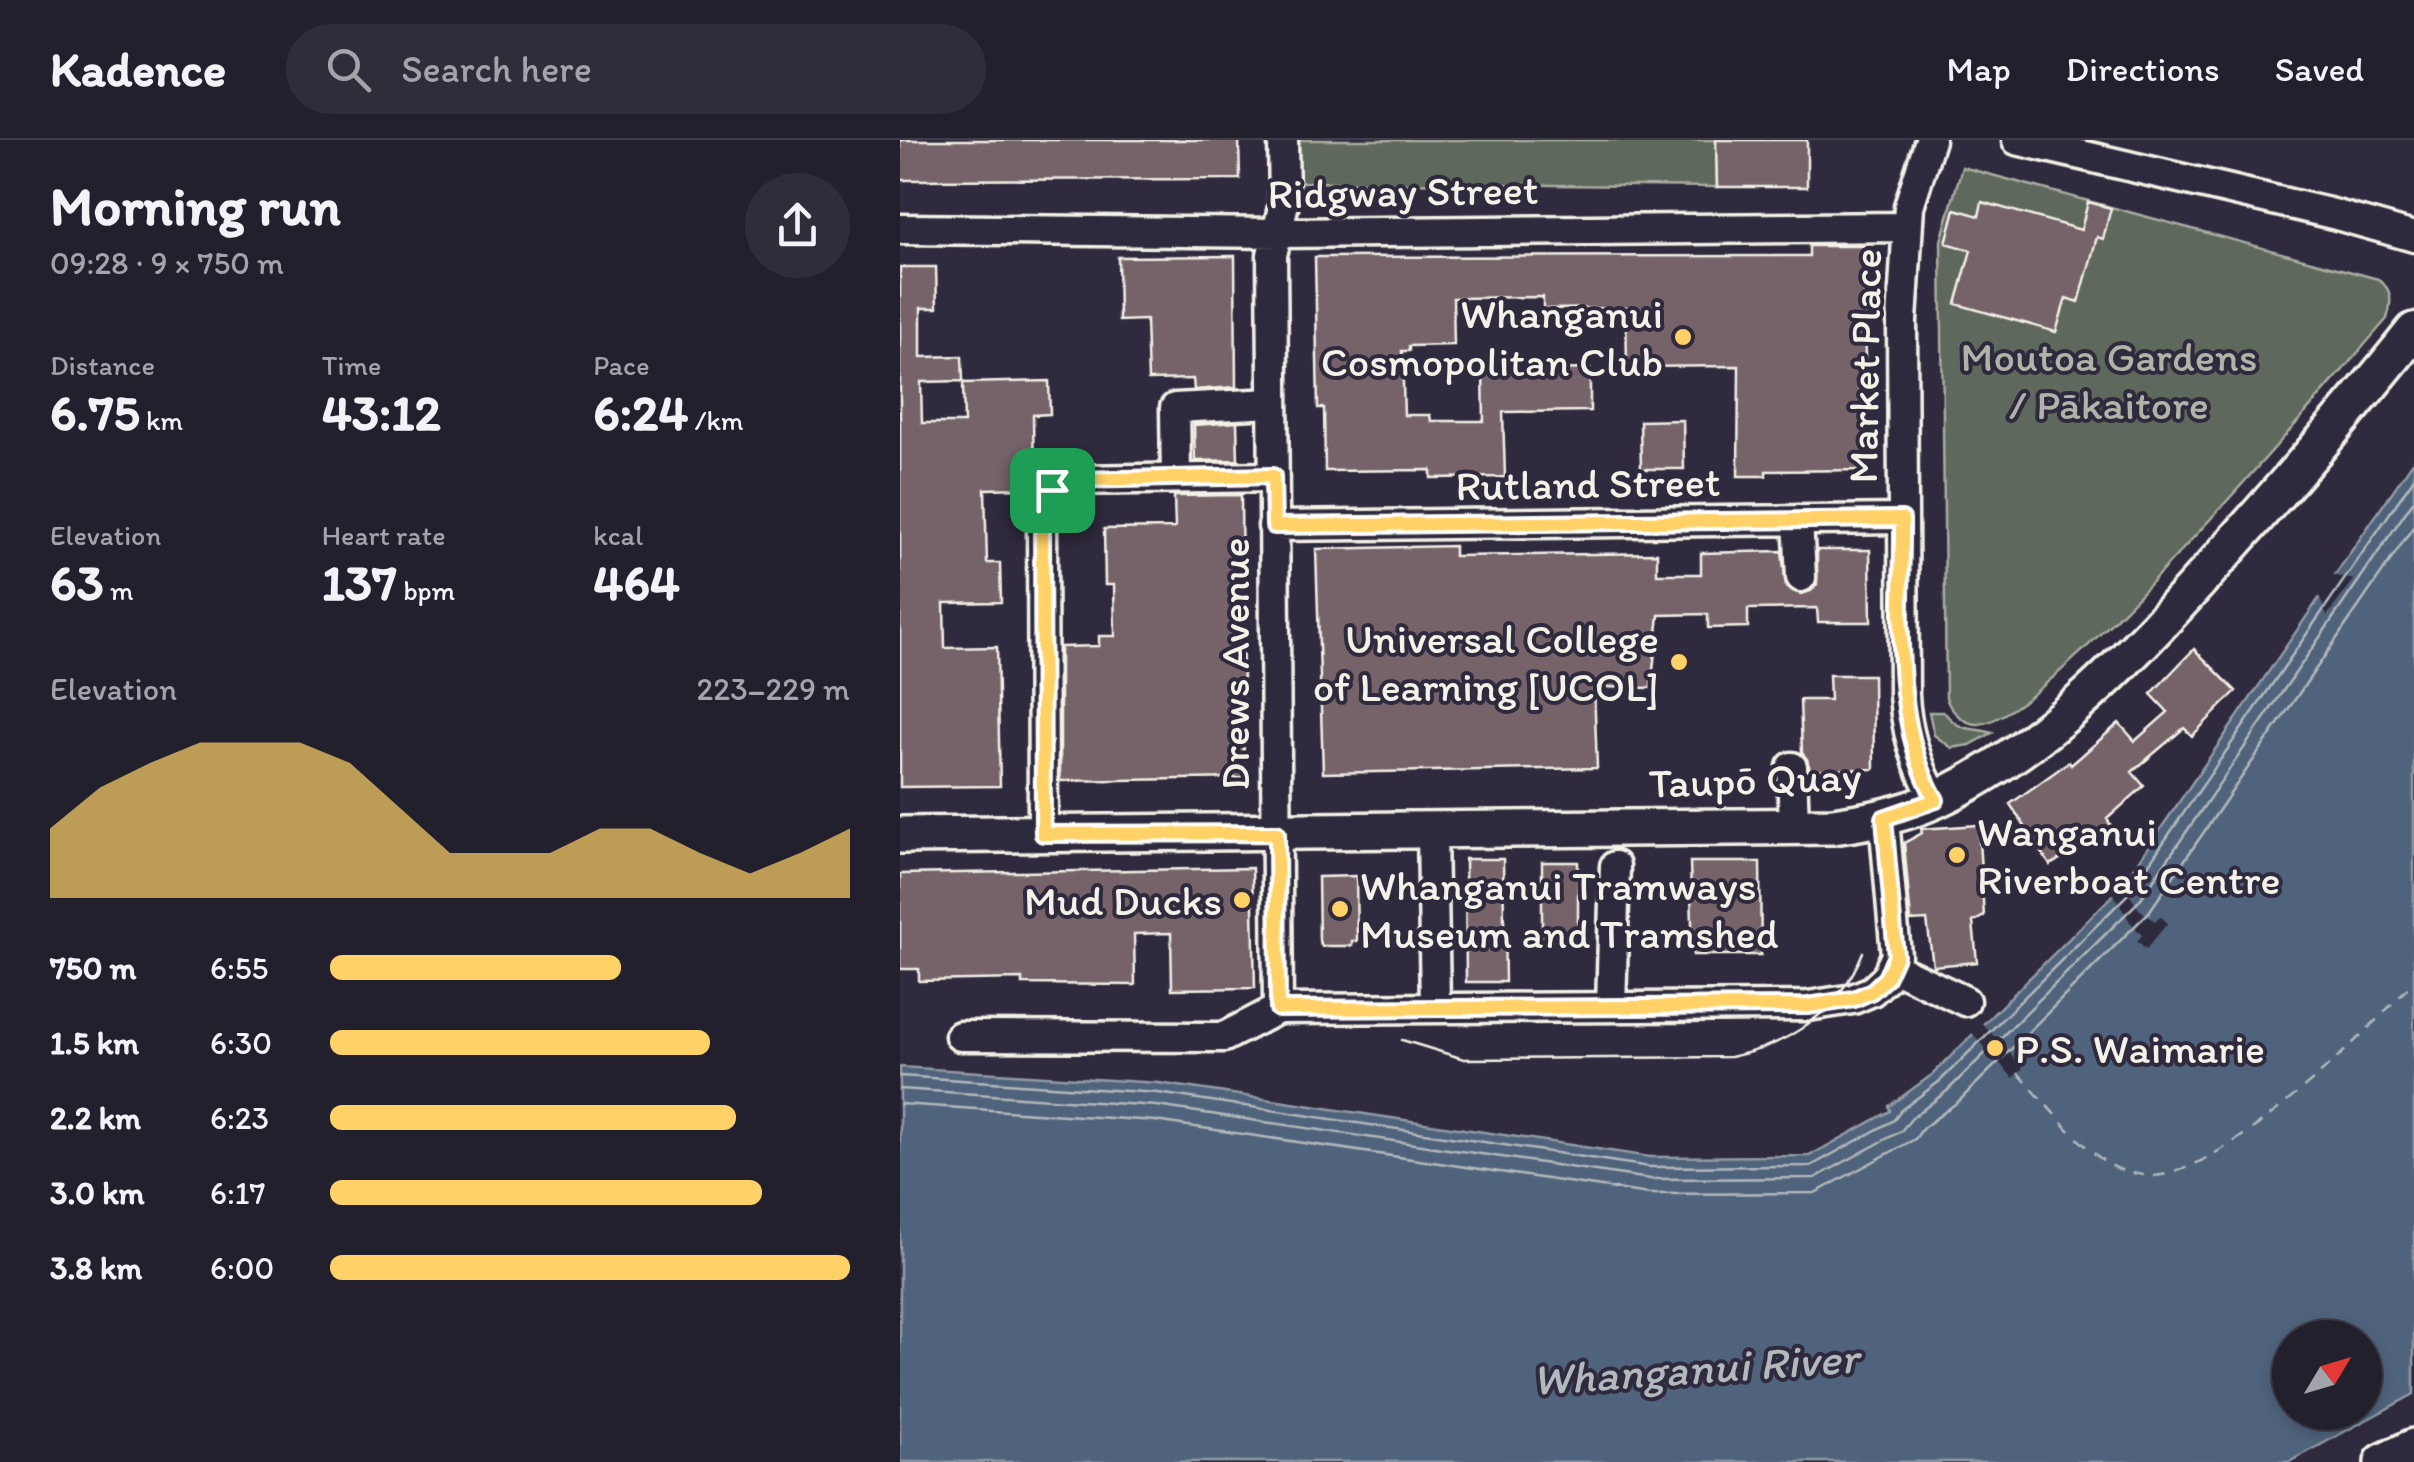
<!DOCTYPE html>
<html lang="en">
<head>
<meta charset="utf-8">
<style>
	:root { --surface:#23202e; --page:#2f2d3a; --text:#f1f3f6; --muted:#a3a3aa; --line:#403e4a; --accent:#ffd166 }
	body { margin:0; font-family:Itim,sans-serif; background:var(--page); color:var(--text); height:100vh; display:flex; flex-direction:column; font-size:38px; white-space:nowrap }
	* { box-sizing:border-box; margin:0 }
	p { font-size:32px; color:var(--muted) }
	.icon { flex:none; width:55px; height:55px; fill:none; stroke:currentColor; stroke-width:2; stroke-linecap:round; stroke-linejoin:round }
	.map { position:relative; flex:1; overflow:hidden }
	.panel { display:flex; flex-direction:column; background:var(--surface); width:900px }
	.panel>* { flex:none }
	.needle { width:65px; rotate:52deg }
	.tools { position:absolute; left:1372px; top:1180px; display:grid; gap:20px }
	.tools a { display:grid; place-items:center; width:110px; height:110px; border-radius:50%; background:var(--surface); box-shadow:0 5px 15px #0003,0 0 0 2px var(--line); font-size:50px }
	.pin { position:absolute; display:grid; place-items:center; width:85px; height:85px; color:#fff; margin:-42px; border-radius:20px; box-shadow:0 5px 15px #0006 }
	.round { display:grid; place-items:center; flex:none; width:105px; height:105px; border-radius:52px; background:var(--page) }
	.head { display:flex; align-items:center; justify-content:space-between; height:170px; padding:0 50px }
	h1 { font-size:55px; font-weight:700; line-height:75px }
	.figures { display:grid; grid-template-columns:repeat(3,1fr); gap:15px; height:170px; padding:10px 50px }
	.figures div { display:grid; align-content:center }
	.figures b { font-size:50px; font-weight:700 }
	.figures small { font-size:28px; font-weight:400 }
	.figures p { font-size:28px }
	.chart { height:280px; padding:20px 50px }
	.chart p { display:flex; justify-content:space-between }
	.chart svg { width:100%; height:180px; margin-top:10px; fill:var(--accent); opacity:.7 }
	ul { padding:0 50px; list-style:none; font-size:32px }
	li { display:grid; grid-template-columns:160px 120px 1fr; align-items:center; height:75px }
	li i { height:25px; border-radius:12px; background:var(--accent) }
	header { display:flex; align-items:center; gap:60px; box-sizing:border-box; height:140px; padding:0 50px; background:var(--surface); border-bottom:2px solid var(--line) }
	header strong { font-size:48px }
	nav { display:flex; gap:55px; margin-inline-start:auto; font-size:35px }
	.search { width:700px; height:90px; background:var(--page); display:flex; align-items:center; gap:25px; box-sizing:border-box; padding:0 35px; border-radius:55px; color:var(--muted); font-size:38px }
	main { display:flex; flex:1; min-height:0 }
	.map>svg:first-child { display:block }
	.green { fill:#5f685b; stroke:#aaaca2; stroke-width:2.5 }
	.water { fill:#50647b; stroke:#929ca7; stroke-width:2.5; fill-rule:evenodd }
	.pier { fill:#2f2a3d }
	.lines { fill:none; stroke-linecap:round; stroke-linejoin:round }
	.shore { stroke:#b2b9bc; stroke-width:2.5 }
	.ferry { stroke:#b2b9bc; stroke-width:2.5; stroke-dasharray:12 10; stroke-linecap:butt }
	.building { fill:#756369; stroke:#f4f1e8; stroke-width:2.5 }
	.minor-casing { stroke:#f4f1e8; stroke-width:35 }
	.major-casing { stroke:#f4f1e8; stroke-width:42 }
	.minor { stroke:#2f2a3d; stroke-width:28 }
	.major { stroke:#2f2a3d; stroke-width:35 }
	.tram { stroke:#f4f1e8; stroke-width:2.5 }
	.route-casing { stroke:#fff; stroke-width:20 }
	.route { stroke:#ffd166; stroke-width:12 }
	.poi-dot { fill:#ffd166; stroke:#2f2a3d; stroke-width:4 }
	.labels { text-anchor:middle; stroke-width:8; stroke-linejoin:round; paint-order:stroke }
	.street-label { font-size:42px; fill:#f4f1e8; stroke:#2f2a3d }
	.poi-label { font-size:42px; fill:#f4f1e8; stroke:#2f2a3d; text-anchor:end }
	.park-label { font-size:42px; fill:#b1b3a9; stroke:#2f2a3d }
	.water-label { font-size:45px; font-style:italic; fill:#b2b9bc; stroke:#2f2a3d }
</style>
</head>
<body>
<header>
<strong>Kadence</strong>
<div class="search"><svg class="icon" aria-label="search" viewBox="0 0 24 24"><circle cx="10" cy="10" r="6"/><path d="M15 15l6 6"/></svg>Search here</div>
<nav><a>Map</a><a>Directions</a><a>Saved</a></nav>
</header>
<main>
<section class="panel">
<div class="head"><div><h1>Morning run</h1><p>09:28 · 9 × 750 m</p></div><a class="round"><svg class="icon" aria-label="share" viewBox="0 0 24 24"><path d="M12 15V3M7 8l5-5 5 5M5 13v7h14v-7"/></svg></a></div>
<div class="figures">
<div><p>Distance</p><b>6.75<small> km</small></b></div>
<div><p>Time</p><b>43:12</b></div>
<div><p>Pace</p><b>6:24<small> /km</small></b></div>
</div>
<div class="figures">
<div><p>Elevation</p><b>63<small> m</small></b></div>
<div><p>Heart rate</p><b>137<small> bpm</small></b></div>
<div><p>kcal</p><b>464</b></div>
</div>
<div class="chart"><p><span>Elevation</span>223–229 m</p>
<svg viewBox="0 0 160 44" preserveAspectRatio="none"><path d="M0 44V27L10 17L20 11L30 6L40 6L50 6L60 11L70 22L80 33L90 33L100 33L110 27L120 27L130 33L140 38L150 33L160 27V44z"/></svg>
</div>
<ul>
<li><b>750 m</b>6:55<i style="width:56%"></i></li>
<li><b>1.5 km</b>6:30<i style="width:73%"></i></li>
<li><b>2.2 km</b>6:23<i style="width:78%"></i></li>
<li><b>3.0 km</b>6:17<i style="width:83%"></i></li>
<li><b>3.8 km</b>6:00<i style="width:100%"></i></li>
</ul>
</section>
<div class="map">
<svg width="1514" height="1322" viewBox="0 0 1514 1322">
	<rect width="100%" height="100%" fill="#2f2a3d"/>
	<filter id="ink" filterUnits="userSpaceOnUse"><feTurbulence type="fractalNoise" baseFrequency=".01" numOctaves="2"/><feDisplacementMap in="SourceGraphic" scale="20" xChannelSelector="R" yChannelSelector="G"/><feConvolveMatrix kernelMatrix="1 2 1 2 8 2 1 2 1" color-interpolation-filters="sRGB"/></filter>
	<g filter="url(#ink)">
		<!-- green -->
		<path class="green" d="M399 0H816L817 47 398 42Z
			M1062 27 1478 139C1493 150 1492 161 1487 179 1429 245 1147 580 1079 584 1065 585 1049 570 1046 557L1041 101Z
			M1029 572H1044C1062 594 1071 586 1092 593L1070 605 1052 608 1034 595Z"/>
		<!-- water -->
		<path class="water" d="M1514 320V1254L1389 1322H0V927L259 943 750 1017 909 1016 990 971 989 966 1033 934 1220 748ZM1390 1198H1465V1272H1390Z"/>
		<!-- pier -->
		<path class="pier" d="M1429 434 1454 440 1427 476 1417 451Z
			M1223 735 1233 739V747L1225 748 1239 769 1255 781 1260 776 1268 783 1246 809 1237 801 1242 795 1230 782 1211 750Z
			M1082 883 1123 928 1113 938 1072 893Z"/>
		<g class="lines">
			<!-- shore -->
			<path class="shore" d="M0 936 258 953 750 1027 911 1026 994 980 1001 970 1040 941 1228 754 1514 338
				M0 949 257 966 750 1039 915 1038 1001 991 1012 978 1047 951 1239 761 1514 360
				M0 964 255 981 749 1054 915 1053 1015 999 1023 988 1059 961 1249 772 1514 386"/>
			<!-- ferry -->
			<path class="ferry" d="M1118 933C1142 959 1191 1022 1224 1031 1232 1033 1245 1036 1254 1036 1328 1031 1464 895 1514 841"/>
		</g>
		<!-- building -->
		<path class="building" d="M0 0H339L340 39 0 40Z
			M816 0H907V47H817Z
			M1082 62 1181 90 1188 62 1211 68 1203 99 1197 97 1179 162 1166 158 1156 192 1056 164 1071 110 1046 103 1055 69 1079 76Z
			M909 106H964L966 330 866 331V336H838L839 226 727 227 726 168 643 169V157L553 158 554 205 509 206V211H502L504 275H530L531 281H584L583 231 690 229V271L603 272 605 337 531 338V330L425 331 424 268H418L415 117 909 116Z
			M335 116 336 247 294 250 293 239 248 240 246 180 219 181 218 117Z
			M0 127H36L37 168H21V217L62 216 63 241 21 242 22 283H64L63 243 149 241 150 274 133 275 134 344 132 348 85 349 87 423H100L101 462 44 463 45 508 97 507 100 646 0 647Z
			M783 280 784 329H741L740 281Z
			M337 282 338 320 295 321 294 285Z
			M341 355 344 638 160 641V507L199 506V496H215L214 445H205L204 389 275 388 274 356Z
			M554 406V416L757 413V434H801V413L882 411 886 446 901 454 911 451 917 444V410H970L971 482H918L917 468 848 469V487L808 488V474L759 475 751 548 694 547 697 628 423 633 416 409Z
			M1294 509 1336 551 1292 596 1284 588 1232 632 1244 646 1207 679 1212 687 1150 725 1110 664 1169 622 1171 625 1219 583 1235 601 1268 572 1251 554Z
			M929 535H973L974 629 910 630 907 619 902 613 900 560H930Z
			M1078 685 1084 776 1073 782 1077 822 1033 826 1027 780 1011 781 1004 703 1022 693 1021 689Z
			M565 719H603L605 842H566Z
			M642 722H678V796H642Z
			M790 722H860L861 815H793Z
			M352 728 355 848 272 849 271 793 234 794 235 845 122 844V839L19 841V829H0V734Z
			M456 736 457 801H452V806H422L419 801 418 737Z"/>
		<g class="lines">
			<!-- minor casing -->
			<g class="minor-casing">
				<path id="minor" d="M1030 0 1009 66 1002 181 1004 555C1006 593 1017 627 1036 660
					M1117 0 1433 74 1514 97
					M0 89 379 93 1006 87
					M276 337 275 268 373 263
					M898 380 901 437
					M373 386 1003 379
					M892 627 894 687
					M532 691 535 865
					M143 694 142 368C146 353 156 345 171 340L373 337
					M991 826 1065 861
					M711 867 715 726
					M378 869 372 115 384 63 383 0
					M60 896 324 897 378 869 908 866 953 859 972 851 986 838 996 815 984 679"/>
			</g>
			<!-- major casing -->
			<g class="major-casing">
				<path id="major" d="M0 695 933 686C968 681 1002 675 1035 660 1149 608 1240 507 1322 416 1388 342 1453 268 1514 191
					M1483 1322 1514 1307"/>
			</g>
			<!-- minor -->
			<use href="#minor" class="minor"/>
			<!-- major -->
			<use href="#major" class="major"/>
			<!-- tram -->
			<path class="tram" d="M502 900 564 919 830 917C891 905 939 871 963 812"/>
		</g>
	</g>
	<g class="lines" filter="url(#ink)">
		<!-- route casing -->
		<g class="route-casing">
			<path id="route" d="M373 336 374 386 1002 379C1003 471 989 579 1036 660L984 678 996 816 986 838 972 851 954 859 908 866 378 869 377 693 143 694 142 368C146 353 156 345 171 340Z"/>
		</g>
		<!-- route -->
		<use href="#route" class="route"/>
	</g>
	<!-- markers -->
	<g class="poi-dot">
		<circle cx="783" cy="197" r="10"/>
		<circle cx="779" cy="522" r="10"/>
		<circle cx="1057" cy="715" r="10"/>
		<circle cx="342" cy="760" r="10"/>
		<circle cx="440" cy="769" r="10"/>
		<circle cx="1095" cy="908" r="10"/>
	</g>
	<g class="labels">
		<!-- street labels -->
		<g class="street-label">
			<text transform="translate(503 51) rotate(-1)" y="15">Ridgway Street</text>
			<text transform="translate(964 226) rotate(-89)" y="15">Market Place</text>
			<text transform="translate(688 343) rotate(-1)" y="15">Rutland Street</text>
			<text transform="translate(334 524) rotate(-90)" y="15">Drews Avenue</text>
			<text transform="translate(855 639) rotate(-2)" y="15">Taupō Quay</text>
		</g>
		<!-- poi labels -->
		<g class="poi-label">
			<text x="763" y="188">Whanganui<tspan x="763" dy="48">Cosmopolitan Club</tspan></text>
			<text x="759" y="513">Universal College<tspan x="759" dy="48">of Learning [UCOL]</tspan></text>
			<text x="1077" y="706" text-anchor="start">Wanganui<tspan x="1077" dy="48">Riverboat Centre</tspan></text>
			<text x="460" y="760" text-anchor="start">Whanganui Tramways<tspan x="460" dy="48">Museum and Tramshed</tspan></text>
			<text x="322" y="775">Mud Ducks</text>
			<text x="1115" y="923" text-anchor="start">P.S. Waimarie</text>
		</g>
		<!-- park labels -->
		<g class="park-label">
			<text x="1209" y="231">Moutoa Gardens<tspan x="1209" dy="48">/ Pākaitore</tspan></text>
		</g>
		<!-- water labels -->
		<g class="water-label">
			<text transform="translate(795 1228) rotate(-4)" y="16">Whanganui River</text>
		</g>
	</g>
</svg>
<div class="tools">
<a><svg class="needle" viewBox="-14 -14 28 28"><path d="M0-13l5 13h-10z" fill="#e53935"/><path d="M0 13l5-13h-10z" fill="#a3a3aa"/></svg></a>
</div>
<div class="pin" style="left:152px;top:350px;background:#1e9e55"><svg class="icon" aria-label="arrive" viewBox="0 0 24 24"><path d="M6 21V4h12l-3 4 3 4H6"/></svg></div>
</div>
</main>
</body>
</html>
